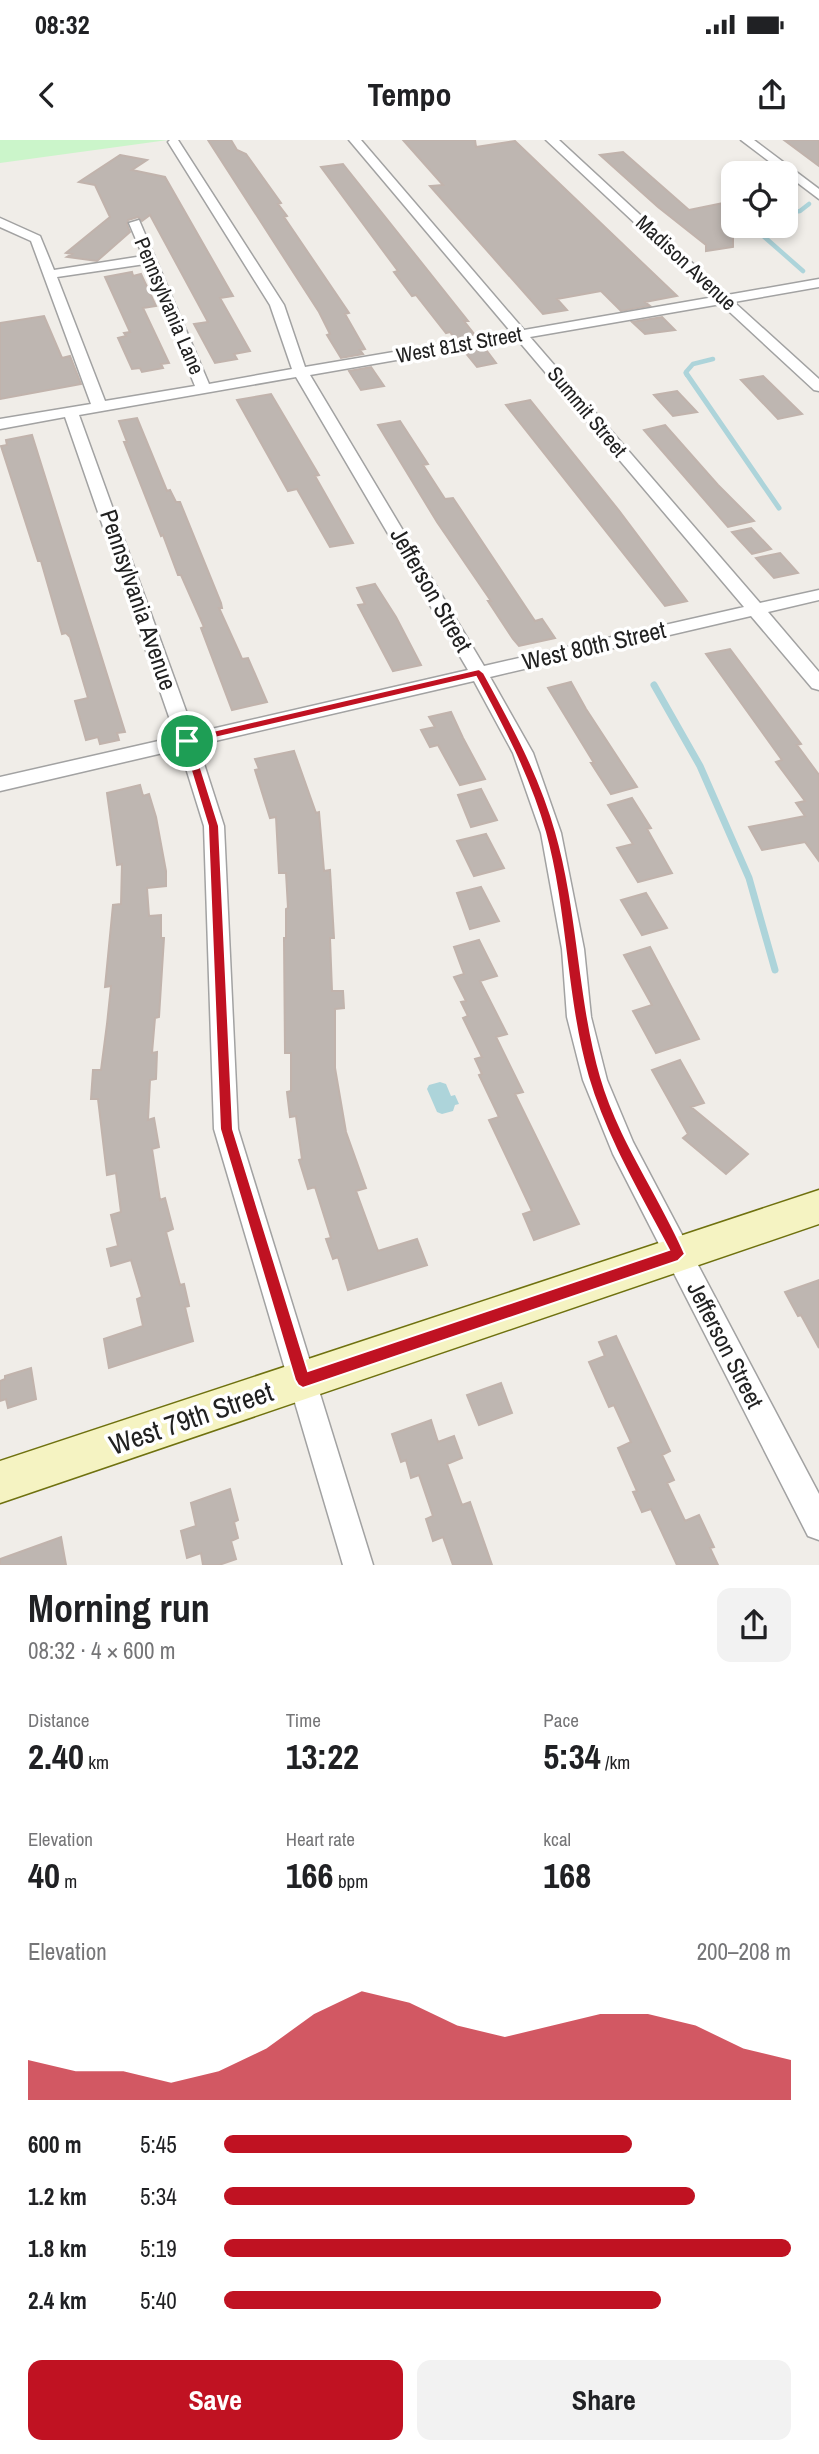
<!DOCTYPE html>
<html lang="en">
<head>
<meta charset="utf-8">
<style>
	:root { --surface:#fff; --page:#f2f2f2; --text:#202124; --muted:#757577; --accent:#c01222 }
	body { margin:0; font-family:"Archivo Narrow",sans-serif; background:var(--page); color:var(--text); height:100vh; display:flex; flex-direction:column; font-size:26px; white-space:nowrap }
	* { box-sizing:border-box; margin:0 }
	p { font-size:23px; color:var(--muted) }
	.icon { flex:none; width:38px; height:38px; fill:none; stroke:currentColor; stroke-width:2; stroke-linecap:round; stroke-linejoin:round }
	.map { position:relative; height:1425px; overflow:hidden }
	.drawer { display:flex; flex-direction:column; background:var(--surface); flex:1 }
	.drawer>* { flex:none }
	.controls { position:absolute; left:721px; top:21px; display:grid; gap:14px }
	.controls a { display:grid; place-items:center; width:77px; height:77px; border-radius:14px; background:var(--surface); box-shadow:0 4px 10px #0003; font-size:35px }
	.pin { position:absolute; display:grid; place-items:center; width:60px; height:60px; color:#fff; margin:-30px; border:4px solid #fff; border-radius:50%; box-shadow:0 2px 7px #0007 }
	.round { display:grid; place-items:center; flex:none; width:74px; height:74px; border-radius:14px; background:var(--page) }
	.summary { display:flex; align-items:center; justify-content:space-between; height:119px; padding:0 28px }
	h1 { font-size:38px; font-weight:700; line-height:52px }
	.stats { display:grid; grid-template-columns:repeat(3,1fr); gap:10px; height:119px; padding:7px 28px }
	.stats div { display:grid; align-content:center }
	.stats b { font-size:35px; font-weight:700 }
	.stats small { font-size:19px; font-weight:400 }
	.stats p { font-size:19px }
	.chart { height:196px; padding:14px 28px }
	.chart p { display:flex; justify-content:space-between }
	.chart svg { width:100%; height:126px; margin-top:7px; fill:var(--accent); opacity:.7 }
	.cta { display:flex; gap:14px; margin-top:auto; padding:14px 28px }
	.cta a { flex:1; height:80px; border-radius:14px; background:var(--accent); color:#fff; font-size:28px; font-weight:700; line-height:80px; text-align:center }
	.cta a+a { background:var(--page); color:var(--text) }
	ul { padding:0 28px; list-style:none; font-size:23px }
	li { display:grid; grid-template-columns:112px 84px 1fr; align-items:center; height:52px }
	li i { height:18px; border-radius:9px; background:var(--accent) }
	.status { display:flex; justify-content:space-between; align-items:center; height:49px; padding:0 35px; background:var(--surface); direction:ltr }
	.status svg { height:19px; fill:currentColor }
	header { display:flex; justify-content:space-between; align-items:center; height:91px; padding:0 28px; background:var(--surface); font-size:32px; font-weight:700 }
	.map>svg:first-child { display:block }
	.park { fill:#cbf5ca }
	.water { fill:#add4da }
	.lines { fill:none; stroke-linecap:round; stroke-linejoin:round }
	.stream-far2 { stroke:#add4da; stroke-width:4.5 }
	.stream-far1 { stroke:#add4da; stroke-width:5 }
	.stream { stroke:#add4da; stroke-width:7 }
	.building { fill:#beb6b1; stroke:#c1b3ac; stroke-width:2 }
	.street-casing { stroke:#a2a2a2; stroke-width:3 }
	.secondary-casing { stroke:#6f710f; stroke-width:3 }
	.street { fill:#fff; fill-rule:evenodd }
	.secondary { fill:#f5f3c2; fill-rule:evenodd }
	.route { fill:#c01222; stroke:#fff; stroke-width:2; fill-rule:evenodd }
	.labels { text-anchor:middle; stroke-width:7; stroke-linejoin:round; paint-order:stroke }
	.far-street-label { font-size:21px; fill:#212121; stroke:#fff }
	.street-label { font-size:24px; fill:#212121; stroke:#fff }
	.near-street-label { font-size:28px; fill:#212121; stroke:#fff }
</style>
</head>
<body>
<div class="status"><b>08:32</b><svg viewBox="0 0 49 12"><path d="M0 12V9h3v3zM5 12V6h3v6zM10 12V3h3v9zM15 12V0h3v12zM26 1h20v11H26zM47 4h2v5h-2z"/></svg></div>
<header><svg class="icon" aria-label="back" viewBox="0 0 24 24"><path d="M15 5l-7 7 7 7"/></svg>Tempo<svg class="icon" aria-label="share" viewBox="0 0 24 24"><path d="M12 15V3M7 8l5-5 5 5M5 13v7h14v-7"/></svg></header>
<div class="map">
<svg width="819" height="1425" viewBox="0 0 819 1425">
	<rect width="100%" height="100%" fill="#f0ede8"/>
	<!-- park -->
	<path class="park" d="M0 0H168L0 23Z"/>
	<!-- water -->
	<path class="water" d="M440 942 446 944 451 956 455 955 459 964 455 965 453 971 442 974 437 972 427 949 429 945Z"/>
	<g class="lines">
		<!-- stream-far2 -->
		<path class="stream-far2" d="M786 73 800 71 809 64
			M763 86 761 94 803 131
			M687 235 686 232 693 224 713 219"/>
		<!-- stream-far1 -->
		<path class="stream-far1" d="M686 233 779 368"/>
		<!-- stream -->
		<path class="stream" d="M654 545 700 626 749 738 775 830"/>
	</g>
	<!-- building -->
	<path class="building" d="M208 0H231L237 10 246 14 281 63 278 64 287 76 284 77 349 173 345 174 365 209 360 210 363 214 341 218 327 195 330 194 319 172Z
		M403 0H475L476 7 515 1 677 156 645 162 650 166 621 171 601 151 557 159 567 170 543 174 430 46 443 45Z
		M784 0H819V26Z
		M623 12 689 70 733 61V107L706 111V105L658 67 600 15Z
		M120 15 147 20 132 30 165 37 233 156 220 158 250 211 234 214 237 219 215 223 194 184 208 182 150 75 142 81 138 77 128 80 127 84 130 92 97 121 67 117 72 114 66 113 110 77 95 45 79 42Z
		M343 24 468 181H464L475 195 455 199 450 192 446 193 416 155 412 156 394 132 398 131 321 27Z
		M132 132 133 136 141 134 156 166 143 168 169 223 161 224 163 228 142 232 140 228 132 229 118 198 126 196 124 193 130 192 105 137Z
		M44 176 62 218 70 216 81 244 0 259V183Z
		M662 177 675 190 645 194 632 182Z
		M484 207 496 223 477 227 464 211Z
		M371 227 384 246 361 250 349 231Z
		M763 236 802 274 778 279 741 240Z
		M677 251 697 272 673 276 654 255Z
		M271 254 319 335 315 336 353 403 330 407 297 349 288 351 237 260Z
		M530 260 617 368 687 461 665 466 506 265Z
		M137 278 167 351 170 350 176 362H180L221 463 222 468H219L239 512 242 519 248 518 267 562 232 570 201 488 204 487 181 435H178L163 395 161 396 124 302H127L119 281Z
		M400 281 428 324 423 325 445 359 453 358 535 481 542 479 555 498 519 506 513 499 488 461H491L437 382 378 285Z
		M665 285 718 345 754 381 728 387 644 290Z
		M32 295 125 592 117 593 119 600 100 604 98 597 86 600 75 561 88 558 70 497 66 493 62 494 41 421H38L1 306 7 305 6 300Z
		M751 388 771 409 752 414 732 392Z
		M780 413 798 433 774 438 756 418Z
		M375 444 396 477 421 525 393 531 358 465 365 464 357 448Z
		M730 509 801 604 797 605 819 635V721L805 702 762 710 749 687 805 676 796 663 805 661 776 622 782 620 706 514Z
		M571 542 586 569 637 647 611 654 591 623H594L548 548Z
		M451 572 463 598 485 639 460 645 438 605 430 607 421 590 435 587 429 577Z
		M294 611 316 673 319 672 324 731 330 730 334 798H330L332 851H343L344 868 335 869V928L346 992 366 1048 356 1051 378 1111 417 1099 427 1125 348 1150 338 1117 333 1119 326 1099 331 1098 315 1047 308 1049 299 1020 302 1019 296 976 290 977 287 952 291 951V913H285L284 798H286V769L288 768 286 733H279L276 677 270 678 255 630 259 629 255 619Z
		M140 645 143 656 149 654 156 677 166 731V746L147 748 149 776 161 775V798H164L159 877 155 878 152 913 157 912 156 939 150 940 148 980 154 978 159 1007 152 1009 160 1060 165 1058 173 1089 166 1092 180 1145 184 1144 189 1166 185 1167 193 1201 109 1228 104 1199 143 1186 137 1159 142 1157 131 1120 111 1126 107 1109 118 1106 111 1075 121 1072 116 1033 107 1035 98 959H91L93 930H101L107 884 111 846 105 847 113 765 121 764 122 724 117 725 107 653Z
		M481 649 497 680 471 687 458 655Z
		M632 658 651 688 647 689 672 733 638 742 617 708 633 704 608 665Z
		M486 694 504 728 474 736 457 701Z
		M481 747 499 781 470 789 457 753Z
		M646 753 667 788 642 795 621 760Z
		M479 800 497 836 480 841 507 894 496 897 523 952 515 954 579 1084 534 1100 523 1074 532 1071 489 980 499 977 479 935 482 934 475 919 482 917 463 878 468 876 461 862 466 861 454 837 464 834 454 807Z
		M650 807 699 899 656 913 633 871 652 865 624 815Z
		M680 920 704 963 691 967 748 1014 726 1034 683 998 688 994 652 930Z
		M819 1140V1208L801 1175 798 1176 785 1152Z
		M616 1196 670 1311 662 1315 674 1340 667 1343 685 1381 699 1375 714 1407 710 1408 718 1425H677L651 1369 642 1372 633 1352 637 1351 618 1308 631 1302 614 1265 609 1267 589 1222 605 1216 599 1202Z
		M31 1228 36 1259 8 1268 6 1259 0 1261V1241L5 1239V1236Z
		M501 1243 512 1273 479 1285 467 1255Z
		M431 1280 438 1302 454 1296 462 1318 447 1324 462 1365 470 1362 492 1425H453L443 1397 433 1401 426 1379 433 1376 419 1335 411 1338 406 1320 401 1322 392 1294Z
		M230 1349 238 1380 234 1382 238 1398 231 1401 236 1419 219 1425H203L201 1413 187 1418 181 1391 196 1386 191 1363Z
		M61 1397 66 1425H0V1419Z"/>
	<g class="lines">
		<!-- street casing -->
		<g class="street-casing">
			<path id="street" d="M170 0H178L284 165 305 227 511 192 349 0H361L524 190 714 157 546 0H559L727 155 819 139V147L734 162 819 239V251L814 250 721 164 530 197 760 463 819 450V460L768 472 819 532V550L812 548 751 476 490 537 533 613 561 693 584 809 591 877 607 940 633 1002 819 1354V1400L808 1396 613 1014 583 940 567 877 562 809 541 693 513 613 474 541 198 605 224 686 238 989 373 1425H343L214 989 204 686 180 609 0 651V637L176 597 65 277 0 289V279L91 264 31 101 0 87V78L40 96 54 130 143 116 129 83 139 80 209 244 292 229 270 165 168 2ZM145 124 195 246 105 261 57 137ZM517 199 744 467 484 526 310 235ZM296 237 468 530 194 593 79 275Z
				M741 0H754L819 49V59Z"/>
		</g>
		<!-- secondary casing -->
		<g class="secondary-casing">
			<path id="secondary" d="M819 1050V1084L0 1363V1321Z"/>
		</g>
		<!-- street -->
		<use href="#street" class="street"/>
		<!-- secondary -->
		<use href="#secondary" class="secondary"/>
	</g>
	<!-- route -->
	<path class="route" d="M479 529 484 533C512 584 540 635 556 692 579 772 578 857 601 937 619 1000 659 1054 685 1114L678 1121 303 1248 298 1245 295 1240 220 989 208 686 182 601 187 597ZM476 537C503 587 529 636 545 692 567 772 565 857 588 937 606 998 640 1055 669 1110L308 1231 233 989 219 686 193 603Z"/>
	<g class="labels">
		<!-- far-street labels -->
		<g class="far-street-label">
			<text transform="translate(686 123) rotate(43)" y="7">Madison Avenue</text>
			<text transform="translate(169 166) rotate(67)" y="7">Pennsylvania Lane</text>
			<text transform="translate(459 205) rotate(-10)" y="7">West 81st Street</text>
			<text transform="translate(587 272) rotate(50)" y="7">Summit Street</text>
		</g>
		<!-- street labels -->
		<g class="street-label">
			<text transform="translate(431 450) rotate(60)" y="8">Jefferson Street</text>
			<text transform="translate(138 460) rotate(71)" y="8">Pennsylvania Avenue</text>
			<text transform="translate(594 506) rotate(-13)" y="8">West 80th Street</text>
			<text transform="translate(725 1205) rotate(63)" y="8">Jefferson Street</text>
		</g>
		<!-- near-street labels -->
		<g class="near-street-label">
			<text transform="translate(191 1278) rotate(-19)" y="10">West 79th Street</text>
		</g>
	</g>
</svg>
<div class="controls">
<a><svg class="icon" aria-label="locate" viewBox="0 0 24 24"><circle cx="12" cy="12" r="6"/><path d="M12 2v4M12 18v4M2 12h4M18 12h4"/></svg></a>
</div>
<div class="pin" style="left:187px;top:601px;background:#1e9e55"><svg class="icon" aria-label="arrive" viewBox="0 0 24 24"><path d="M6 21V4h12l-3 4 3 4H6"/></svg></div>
</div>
<section class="drawer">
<div class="summary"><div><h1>Morning run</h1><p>08:32 · 4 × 600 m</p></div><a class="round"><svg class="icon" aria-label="share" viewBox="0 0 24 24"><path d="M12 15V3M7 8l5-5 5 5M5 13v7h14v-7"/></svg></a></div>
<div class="stats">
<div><p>Distance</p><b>2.40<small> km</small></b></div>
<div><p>Time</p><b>13:22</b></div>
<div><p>Pace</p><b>5:34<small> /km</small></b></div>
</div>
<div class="stats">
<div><p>Elevation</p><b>40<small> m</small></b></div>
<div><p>Heart rate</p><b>166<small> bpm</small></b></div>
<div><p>kcal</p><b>168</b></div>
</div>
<div class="chart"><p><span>Elevation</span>200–208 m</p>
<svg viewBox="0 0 160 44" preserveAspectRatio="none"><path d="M0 44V30L10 34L20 34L30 38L40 34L50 26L60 14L70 6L80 10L90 18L100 22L110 18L120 14L130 14L140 18L150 26L160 30V44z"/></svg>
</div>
<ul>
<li><b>600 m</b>5:45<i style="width:72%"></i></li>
<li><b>1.2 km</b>5:34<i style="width:83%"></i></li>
<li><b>1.8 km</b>5:19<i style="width:100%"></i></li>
<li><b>2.4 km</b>5:40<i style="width:77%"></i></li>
</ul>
<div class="cta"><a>Save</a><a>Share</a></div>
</section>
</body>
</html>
